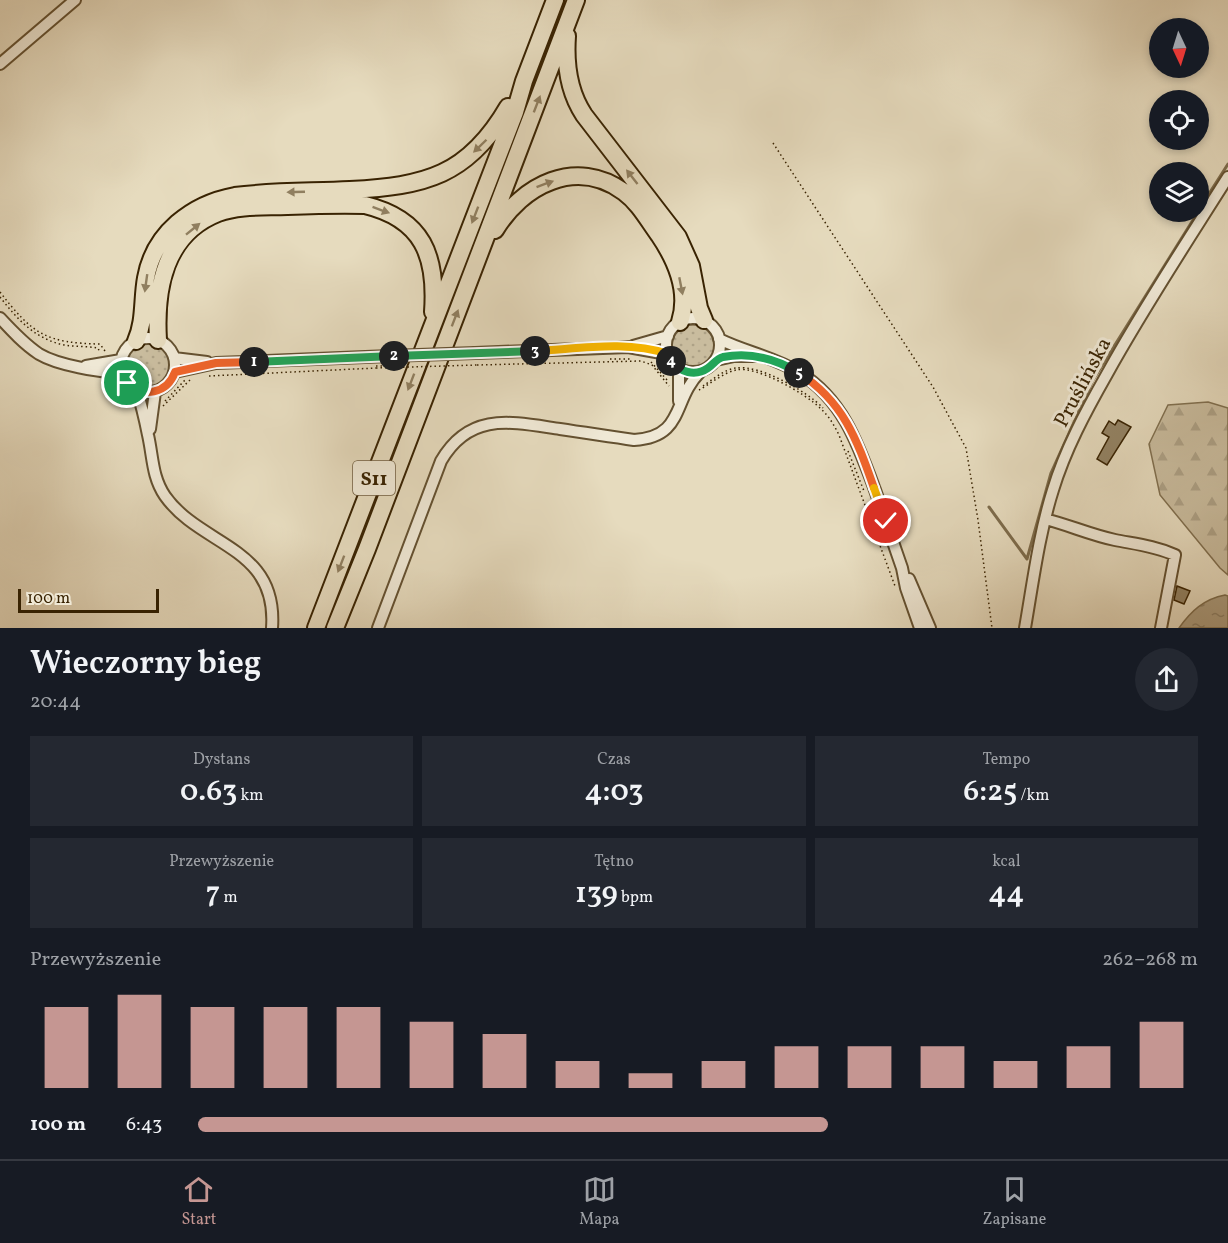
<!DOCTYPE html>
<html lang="pl">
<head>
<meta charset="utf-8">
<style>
	:root { --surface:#171b24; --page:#242831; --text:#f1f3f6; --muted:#9ea1a6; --line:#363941; --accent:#c59692 }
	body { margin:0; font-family:Vollkorn,serif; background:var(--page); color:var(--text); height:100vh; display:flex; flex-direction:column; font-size:22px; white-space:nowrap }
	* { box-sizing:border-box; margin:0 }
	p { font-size:20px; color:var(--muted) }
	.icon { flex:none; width:33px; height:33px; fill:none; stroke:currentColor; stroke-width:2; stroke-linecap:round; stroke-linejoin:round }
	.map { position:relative; height:628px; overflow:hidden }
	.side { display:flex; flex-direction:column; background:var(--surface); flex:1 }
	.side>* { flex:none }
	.needle { width:39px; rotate:176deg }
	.tools { position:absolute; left:1149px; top:18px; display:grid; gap:12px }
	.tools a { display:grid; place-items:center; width:60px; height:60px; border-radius:50%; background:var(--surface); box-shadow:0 3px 9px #0003; font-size:30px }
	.scale { position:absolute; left:18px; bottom:15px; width:141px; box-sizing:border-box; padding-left:6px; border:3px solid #392302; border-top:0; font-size:16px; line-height:21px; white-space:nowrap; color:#392302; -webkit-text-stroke:4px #efe8d5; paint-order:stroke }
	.pin { position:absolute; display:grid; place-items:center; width:51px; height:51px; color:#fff; margin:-26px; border:3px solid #fff; border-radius:50%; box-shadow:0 2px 6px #0007 }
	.km { position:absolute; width:30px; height:30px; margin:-15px; border-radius:50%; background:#222; color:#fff; font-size:16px; line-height:30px; text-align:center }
	.round { display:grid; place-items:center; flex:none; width:63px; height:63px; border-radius:32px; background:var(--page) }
	.summary { display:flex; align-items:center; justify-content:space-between; height:102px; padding:0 30px }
	h1 { font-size:33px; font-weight:600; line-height:45px }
	.figures { display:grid; grid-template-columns:repeat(3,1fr); gap:9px; height:102px; padding:6px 30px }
	.figures div { display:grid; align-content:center; border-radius:0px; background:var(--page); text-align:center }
	.figures b { font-size:30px; font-weight:600 }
	.figures small { font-size:16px; font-weight:400 }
	.figures p { font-size:16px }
	.chart { height:168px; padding:12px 30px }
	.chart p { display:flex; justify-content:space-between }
	.chart svg { width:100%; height:108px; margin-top:6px; stroke:var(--accent); stroke-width:6 }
	ul { padding:0 30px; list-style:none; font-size:20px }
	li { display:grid; grid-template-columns:96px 72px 1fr; align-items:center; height:45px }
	li i { height:15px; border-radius:8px; background:var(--accent) }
	.dock { display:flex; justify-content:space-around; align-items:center; height:84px; border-top:2px solid var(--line); background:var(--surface); font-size:16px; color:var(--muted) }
	.dock a { display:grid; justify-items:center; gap:3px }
	.dock .current { color:var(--accent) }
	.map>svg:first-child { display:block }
	.grass { fill:url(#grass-dots); stroke:#817050; stroke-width:1.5 }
	.forest { fill:url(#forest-firs); stroke:#817050; stroke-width:1.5 }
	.water { fill:url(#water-ripples); stroke:#7d6c4c; stroke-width:1.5 }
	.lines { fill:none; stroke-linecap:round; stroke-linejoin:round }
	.stream { stroke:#7d6c4c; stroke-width:3 }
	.building { fill:#938364; stroke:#392302; stroke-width:1.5 }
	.minor-casing { stroke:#645131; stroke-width:14 }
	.highway-casing { stroke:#392302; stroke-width:20 }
	.path { stroke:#392302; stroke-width:1.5; stroke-dasharray:1.5 3; stroke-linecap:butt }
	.minor { stroke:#efe8d5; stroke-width:10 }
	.highway { stroke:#e6dbbe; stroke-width:16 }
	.minor-bridge-casing { stroke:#645131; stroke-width:14; stroke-linecap:butt }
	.path-bridge { stroke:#392302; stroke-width:1.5; stroke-dasharray:1.5 3; stroke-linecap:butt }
	.minor-bridge { stroke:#efe8d5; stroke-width:10 }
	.oneway { fill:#907f60 }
	.split-1-casing { stroke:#fff; stroke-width:12 }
	.split-2-casing { stroke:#fff; stroke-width:12 }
	.split-3-casing { stroke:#fff; stroke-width:12 }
	.split-4-casing { stroke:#fff; stroke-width:12 }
	.split-5-casing { stroke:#fff; stroke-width:12 }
	.split-6-casing { stroke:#fff; stroke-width:12 }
	.split-7-casing { stroke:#fff; stroke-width:12 }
	.split-1 { stroke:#f0652b; stroke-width:8 }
	.split-2 { stroke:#22a559; stroke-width:8 }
	.split-3 { stroke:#22a559; stroke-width:8 }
	.split-4 { stroke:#f5b400; stroke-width:8 }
	.split-5 { stroke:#22a559; stroke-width:8 }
	.split-6 { stroke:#f0652b; stroke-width:8 }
	.split-7 { stroke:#f5b400; stroke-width:8 }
	.labels { text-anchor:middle; stroke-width:6; stroke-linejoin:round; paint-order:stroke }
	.shield { fill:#efe8d5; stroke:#705e41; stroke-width:1.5 }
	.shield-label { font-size:20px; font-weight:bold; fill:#392302 }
	.street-label { font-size:21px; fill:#392302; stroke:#efe8d5 }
</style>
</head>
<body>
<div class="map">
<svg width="1228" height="628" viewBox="0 0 1228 628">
	<defs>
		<pattern id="grass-dots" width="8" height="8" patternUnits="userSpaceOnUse" patternTransform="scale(1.5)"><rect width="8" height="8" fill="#c9bc9e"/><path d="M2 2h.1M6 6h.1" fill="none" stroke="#ada186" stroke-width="1.8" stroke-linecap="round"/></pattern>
		<pattern id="forest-firs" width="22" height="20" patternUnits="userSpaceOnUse" patternTransform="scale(1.5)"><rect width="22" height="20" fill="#c9bc9e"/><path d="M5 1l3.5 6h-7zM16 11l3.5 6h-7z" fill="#ada186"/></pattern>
		<pattern id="water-ripples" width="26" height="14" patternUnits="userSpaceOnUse" patternTransform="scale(1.5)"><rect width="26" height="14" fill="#ab9c7e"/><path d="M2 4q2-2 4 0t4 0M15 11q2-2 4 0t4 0" fill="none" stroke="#8c7f65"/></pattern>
	</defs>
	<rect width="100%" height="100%" fill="#e6dbbe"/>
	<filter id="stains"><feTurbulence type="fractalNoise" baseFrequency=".00333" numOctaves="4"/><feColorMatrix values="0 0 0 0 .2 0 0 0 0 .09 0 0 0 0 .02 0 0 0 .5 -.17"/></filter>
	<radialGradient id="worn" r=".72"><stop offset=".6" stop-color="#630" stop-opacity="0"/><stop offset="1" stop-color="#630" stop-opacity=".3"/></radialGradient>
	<!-- grass -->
	<path class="grass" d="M672 346a21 21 0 1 1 42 0a21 21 0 1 1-42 0Z
		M126 365a22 22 0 1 1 44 0a22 22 0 1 1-44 0Z"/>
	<!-- forest -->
	<path class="forest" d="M1208 402 1228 408V575L1220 568 1160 495 1149 444 1168 405Z"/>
	<!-- water -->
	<path class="water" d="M1225 595 1228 596V628H1179C1191 611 1204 599 1225 595Z"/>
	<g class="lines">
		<!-- stream -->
		<path class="stream" d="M1198 211 1228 164
			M989 507 1027 559 1051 473 1093 380 1198 212"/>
	</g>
	<!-- building -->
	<path class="building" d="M1118 420 1131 427 1107 465 1097 459 1109 437 1102 433 1109 421 1115 425Z
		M1177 586 1190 591 1184 604 1174 600Z"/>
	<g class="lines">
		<!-- minor casing -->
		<g class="minor-casing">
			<path id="minor" d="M0 64 75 0
				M666 345a27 27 0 1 1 54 0a27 27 0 1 1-54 0Z
				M0 318C12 331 24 344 39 354 59 366 98 371 122 374
				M121 365a27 27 0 1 1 54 0a27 27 0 1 1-54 0Z
				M719 339C745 352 775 357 800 373 843 400 858 444 875 490 884 516 893 542 902 568L906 588 920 628
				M633 346 668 336
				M475 353 628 347 667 354
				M174 358 207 362
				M716 360 734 356H755
				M86 366 121 360
				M175 372 216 363 390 356
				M137 391C142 406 145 420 148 435 153 457 152 477 165 496 201 547 278 546 272 628
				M679 401V369
				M150 429 155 392
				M1045 519C1069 525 1091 535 1115 540 1135 544 1155 546 1175 555L1161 628
				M909 579 930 628
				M378 628 441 461C470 411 512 422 560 429 585 433 609 436 634 440 685 437 672 400 700 372
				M1025 628C1033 582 1039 534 1053 490 1065 450 1086 411 1107 374 1144 307 1187 242 1228 177"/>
		</g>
		<!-- highway casing -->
		<g class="highway-casing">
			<path id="highway" d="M567 36C565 64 568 91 584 115L678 237 691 266 699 308 704 320
				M495 230C522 185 576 157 624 192 639 203 648 220 659 235 676 260 690 291 680 322
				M158 340C155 289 164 234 218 213 239 205 265 207 287 206 313 205 339 204 365 205 423 219 437 256 433 312
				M136 341C145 321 142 300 146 278 154 233 192 204 235 196 273 191 312 192 350 190 425 186 468 176 508 107
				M316 628 515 112 524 81 555 0
				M335 628 367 549 576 0"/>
		</g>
		<!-- path -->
		<path class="path" d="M773 143 933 387 966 448 978 520 992 628
			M0 292C33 335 47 343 100 344L105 351
			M0 297C17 319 35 339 64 345 75 347 87 346 98 348L100 353
			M610 359H632
			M651 362 668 381
			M477 365 641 361 652 365 669 386
			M209 376 376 368
			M106 382 131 405
			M111 384 129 401
			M703 386C712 380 725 369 736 368 759 364 808 392 823 408
			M699 390C710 384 723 373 736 370 756 365 806 394 820 408 829 416 834 425 839 435L895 586
			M165 401 185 380
			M163 406 190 380
			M848 451 864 491"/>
		<!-- minor -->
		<use href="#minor" class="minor"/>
		<!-- highway -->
		<use href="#highway" class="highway"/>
		<!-- minor-bridge casing -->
		<g class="minor-bridge-casing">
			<path id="minor-bridge" d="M390 356 475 353"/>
		</g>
		<!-- path-bridge -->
		<path class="path-bridge" d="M376 366H387
			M376 368 477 365"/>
		<!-- minor-bridge -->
		<use href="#minor-bridge" class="minor-bridge"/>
	</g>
	<!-- one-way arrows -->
	<defs><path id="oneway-solid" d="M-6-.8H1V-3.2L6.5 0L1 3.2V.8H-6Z" transform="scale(1.5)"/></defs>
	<g class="oneway">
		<use href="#oneway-solid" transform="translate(537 104) rotate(-69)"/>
		<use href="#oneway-solid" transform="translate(480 146) rotate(136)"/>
		<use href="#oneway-solid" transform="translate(632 177) rotate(-128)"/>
		<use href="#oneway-solid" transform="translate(545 184) rotate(-20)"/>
		<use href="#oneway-solid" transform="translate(296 192) rotate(178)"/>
		<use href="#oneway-solid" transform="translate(381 210) rotate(20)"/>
		<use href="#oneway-solid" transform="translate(475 215) rotate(111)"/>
		<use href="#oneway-solid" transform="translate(193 229) rotate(-39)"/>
		<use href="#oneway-solid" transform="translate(146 283) rotate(98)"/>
		<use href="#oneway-solid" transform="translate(681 286) rotate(79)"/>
		<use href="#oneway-solid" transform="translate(455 318) rotate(-69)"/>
		<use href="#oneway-solid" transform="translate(411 382) rotate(111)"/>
		<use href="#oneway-solid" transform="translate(341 564) rotate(111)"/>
	</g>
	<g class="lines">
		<!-- split-1 casing -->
		<g class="split-1-casing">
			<path id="split-1" d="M127 383C143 398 167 394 175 372L216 363 254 362"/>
		</g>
		<!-- split-2 casing -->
		<g class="split-2-casing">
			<path id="split-2" d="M254 362 394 356"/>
		</g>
		<!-- split-3 casing -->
		<g class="split-3-casing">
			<path id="split-3" d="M394 356 535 351"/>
		</g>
		<!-- split-4 casing -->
		<g class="split-4-casing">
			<path id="split-4" d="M535 351C578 349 626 340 668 354L671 361"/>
		</g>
		<!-- split-5 casing -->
		<g class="split-5-casing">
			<path id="split-5" d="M671 361C680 372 695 377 708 368 714 364 716 359 723 357 751 352 775 358 799 373"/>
		</g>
		<!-- split-6 casing -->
		<g class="split-6-casing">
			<path id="split-6" d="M799 373C844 402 857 440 874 488"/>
		</g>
		<!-- split-7 casing -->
		<g class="split-7-casing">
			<path id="split-7" d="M874 488 886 521"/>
		</g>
		<!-- split-1 -->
		<use href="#split-1" class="split-1"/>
		<!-- split-2 -->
		<use href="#split-2" class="split-2"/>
		<!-- split-3 -->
		<use href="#split-3" class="split-3"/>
		<!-- split-4 -->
		<use href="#split-4" class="split-4"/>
		<!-- split-5 -->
		<use href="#split-5" class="split-5"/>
		<!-- split-6 -->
		<use href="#split-6" class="split-6"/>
		<!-- split-7 -->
		<use href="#split-7" class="split-7"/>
	</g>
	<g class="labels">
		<!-- shield labels -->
		<rect class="shield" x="353" y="461" width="42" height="34" rx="4.5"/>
		<g class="shield-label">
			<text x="374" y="485">S11</text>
		</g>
		<!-- street labels -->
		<g class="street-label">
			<text transform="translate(1082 382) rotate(-62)" y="7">Pruślińska</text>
		</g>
	</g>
	<rect width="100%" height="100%" filter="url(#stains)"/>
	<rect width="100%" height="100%" fill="url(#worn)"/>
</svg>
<div class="tools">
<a><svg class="needle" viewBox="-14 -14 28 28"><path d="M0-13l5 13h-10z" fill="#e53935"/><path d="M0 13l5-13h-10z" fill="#9ea1a6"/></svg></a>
<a><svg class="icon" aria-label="locate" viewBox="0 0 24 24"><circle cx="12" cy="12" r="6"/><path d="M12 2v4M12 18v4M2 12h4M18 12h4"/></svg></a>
<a><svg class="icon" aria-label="layers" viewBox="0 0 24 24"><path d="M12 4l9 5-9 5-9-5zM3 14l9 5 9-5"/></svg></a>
</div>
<div class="scale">100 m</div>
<div class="pin" style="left:127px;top:383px;background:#1e9e55"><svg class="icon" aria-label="arrive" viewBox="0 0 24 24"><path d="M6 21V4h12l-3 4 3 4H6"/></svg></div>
<div class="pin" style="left:886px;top:521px;background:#d93025"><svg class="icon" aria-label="check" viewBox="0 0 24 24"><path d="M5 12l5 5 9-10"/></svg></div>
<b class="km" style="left:254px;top:362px">1</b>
<b class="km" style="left:394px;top:356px">2</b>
<b class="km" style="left:535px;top:351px">3</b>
<b class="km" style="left:671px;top:361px">4</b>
<b class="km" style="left:799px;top:373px">5</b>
</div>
<section class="side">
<div class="summary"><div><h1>Wieczorny bieg</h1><p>20:44</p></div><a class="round"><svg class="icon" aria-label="share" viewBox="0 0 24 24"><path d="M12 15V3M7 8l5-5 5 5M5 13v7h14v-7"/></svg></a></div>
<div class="figures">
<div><p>Dystans</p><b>0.63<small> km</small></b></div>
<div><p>Czas</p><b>4:03</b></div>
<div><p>Tempo</p><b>6:25<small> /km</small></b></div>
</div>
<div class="figures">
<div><p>Przewyższenie</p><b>7<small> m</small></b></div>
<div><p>Tętno</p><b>139<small> bpm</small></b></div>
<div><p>kcal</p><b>44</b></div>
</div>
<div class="chart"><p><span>Przewyższenie</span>262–268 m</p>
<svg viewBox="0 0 160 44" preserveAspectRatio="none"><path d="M5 44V11M15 44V6M25 44V11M35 44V11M45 44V11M55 44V17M65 44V22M75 44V33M85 44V38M95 44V33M105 44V27M115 44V27M125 44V27M135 44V33M145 44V27M155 44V17"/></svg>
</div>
<ul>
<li><b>100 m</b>6:43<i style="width:63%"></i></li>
</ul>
</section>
<nav class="dock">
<a class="current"><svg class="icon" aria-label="home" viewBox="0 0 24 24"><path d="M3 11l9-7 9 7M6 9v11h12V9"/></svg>Start</a>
<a><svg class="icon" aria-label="map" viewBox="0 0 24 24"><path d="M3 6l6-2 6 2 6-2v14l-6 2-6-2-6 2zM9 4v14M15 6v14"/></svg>Mapa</a>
<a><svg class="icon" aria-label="saved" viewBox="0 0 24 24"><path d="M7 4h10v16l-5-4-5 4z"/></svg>Zapisane</a>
</nav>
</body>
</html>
